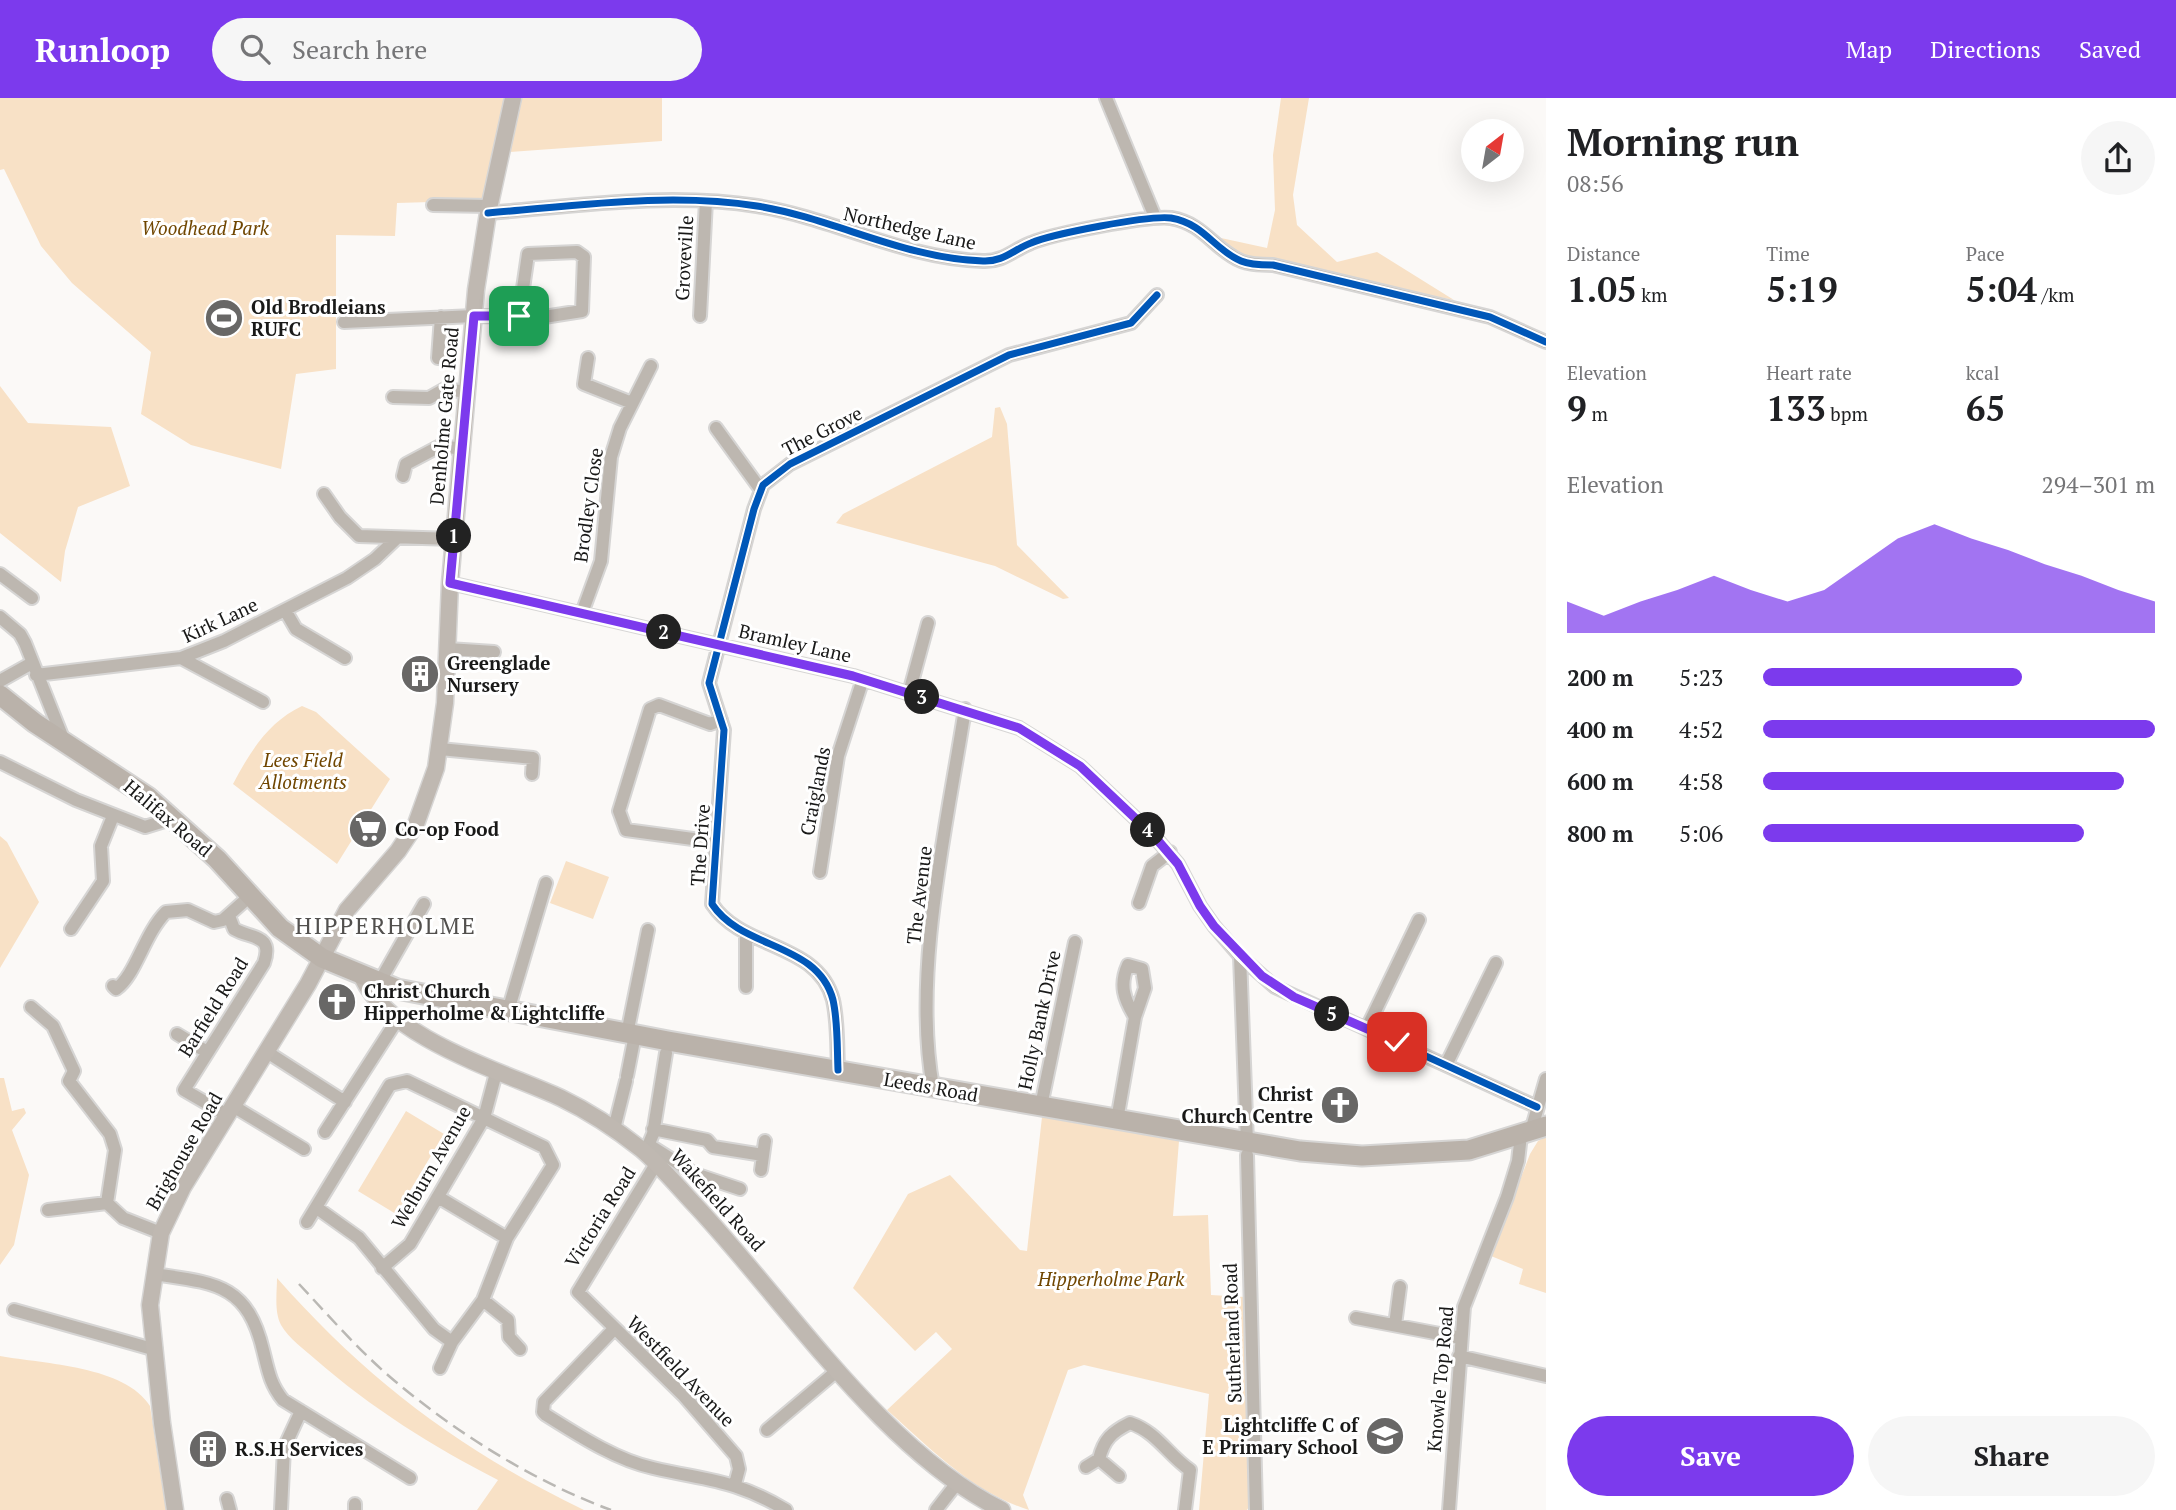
<!DOCTYPE html>
<html lang="en">
<head>
<meta charset="utf-8">
<style>
	:root { --surface:#fff; --page:#f6f6f6; --text:#202124; --muted:#757577; --accent:#7c3aed }
	body { margin:0; font-family:"PT Serif",serif; background:var(--page); color:var(--text); height:100vh; display:flex; flex-direction:column; font-size:26px; white-space:nowrap }
	* { box-sizing:border-box; margin:0 }
	p { font-size:23px; color:var(--muted) }
	.icon { flex:none; width:38px; height:38px; fill:none; stroke:currentColor; stroke-width:2; stroke-linecap:round; stroke-linejoin:round }
	.map { position:relative; flex:1; overflow:hidden }
	.sheet { display:flex; flex-direction:column; background:var(--surface); width:630px }
	.sheet>* { flex:none }
	.needle { width:46px; rotate:31deg }
	.tools { position:absolute; left:1461px; top:21px; display:grid; gap:14px }
	.tools a { display:grid; place-items:center; width:63px; height:63px; border-radius:50%; background:var(--surface); box-shadow:0 7px 28px #0002; font-size:35px }
	.pin { position:absolute; display:grid; place-items:center; width:60px; height:60px; color:#fff; margin:-30px; border-radius:14px; box-shadow:0 4px 10px #0006 }
	.km { position:absolute; width:35px; height:35px; margin:-18px; border-radius:50%; background:#222; color:#fff; font-size:19px; line-height:35px; text-align:center }
	.round { display:grid; place-items:center; flex:none; width:74px; height:74px; border-radius:37px; background:var(--page) }
	.overview { display:flex; align-items:center; justify-content:space-between; height:119px; padding:0 21px }
	h1 { font-size:38px; font-weight:700; line-height:52px }
	.stats { display:grid; grid-template-columns:repeat(3,1fr); gap:10px; height:119px; padding:7px 21px }
	.stats div { display:grid; align-content:center }
	.stats b { font-size:35px; font-weight:700 }
	.stats small { font-size:19px; font-weight:400 }
	.stats p { font-size:19px }
	.chart { height:196px; padding:14px 21px }
	.chart p { display:flex; justify-content:space-between }
	.chart svg { width:100%; height:126px; margin-top:7px; fill:var(--accent); opacity:.7 }
	.action { display:flex; gap:14px; margin-top:auto; padding:14px 21px }
	.action a { flex:1; height:80px; border-radius:42px; background:var(--accent); color:#fff; font-size:28px; font-weight:700; line-height:80px; text-align:center }
	.action a+a { background:var(--page); color:var(--text) }
	ul { padding:0 21px; list-style:none; font-size:23px }
	li { display:grid; grid-template-columns:112px 84px 1fr; align-items:center; height:52px }
	li i { height:18px; border-radius:9px; background:var(--accent) }
	header { display:flex; align-items:center; gap:42px; box-sizing:border-box; height:98px; padding:0 35px; background:var(--accent); color:#fff }
	header strong { font-size:33px }
	nav { display:flex; gap:38px; margin-inline-start:auto; font-size:24px }
	.search { width:490px; height:63px; background:var(--page); display:flex; align-items:center; gap:18px; box-sizing:border-box; padding:0 24px; border-radius:38px; color:var(--muted); font-size:26px }
	main { display:flex; flex:1; min-height:0 }
	.map>svg:first-child { display:block }
	.green { fill:#f8e1c6 }
	.lines { fill:none; stroke-linecap:round; stroke-linejoin:round }
	.minor-casing { stroke:#d6d5d4; stroke-width:16 }
	.major-casing { stroke:#d6d5d4; stroke-width:19 }
	.highway-casing { stroke:#d6d5d4; stroke-width:23 }
	.minor { stroke:#bdb7b0; stroke-width:12 }
	.major { stroke:#bfb8b1; stroke-width:16 }
	.highway { stroke:#bab2aa; stroke-width:19 }
	.rail { stroke:#bab8b4; stroke-width:2.5; stroke-dasharray:14 7; stroke-linecap:butt }
	.cycleway-casing { stroke:#fff; stroke-width:11 }
	.cycleway { stroke:#0057b8; stroke-width:7 }
	.route-casing { stroke:#fff; stroke-width:14 }
	.route { stroke:#7c3aed; stroke-width:9 }
	.labels { text-anchor:middle; stroke-width:6; stroke-linejoin:round; paint-order:stroke }
	.park-label { font-size:19px; font-style:italic; fill:#704600; stroke:#fff }
	.street-label { font-size:19px; fill:#191918; stroke:#fff }
	.poi-label { font-size:19px; font-weight:bold; fill:#191918; stroke:#fff; text-anchor:start }
	.quarter-label { font-size:23px; letter-spacing:2px; fill:#52504e; stroke:#fff }
</style>
</head>
<body>
<header>
<strong>Runloop</strong>
<div class="search"><svg class="icon" aria-label="search" viewBox="0 0 24 24"><circle cx="10" cy="10" r="6"/><path d="M15 15l6 6"/></svg>Search here</div>
<nav><a>Map</a><a>Directions</a><a>Saved</a></nav>
</header>
<main>
<div class="map">
<svg width="1546" height="1412" viewBox="0 0 1546 1412">
	<rect width="100%" height="100%" fill="#fbf9f7"/>
	<!-- green -->
	<path class="green" d="M0 0H662V43L510 54 498 102 397 105 395 138 336 137V271L296 276 281 371 191 347 141 316 151 254 72 185 41 148 4 71 0 72Z
		M1281 0H1309L1293 97 1297 127 1337 164 1377 154 1454 202 1252 161 1236 155 1221 140 1267 150 1275 112 1273 57Z
		M0 288 28 325 111 329 130 388 78 409 65 453 61 484 0 435Z
		M1000 309 1007 326 1017 447 1069 500 1063 501 995 468 836 425 843 416 992 339 995 310Z
		M302 608 316 614 390 681 337 766 233 686C250 654 268 624 302 608Z
		M0 738 7 744 39 804 0 870Z
		M566 763 609 779 593 821 550 805Z
		M0 980H4L12 1013 24 1010 26 1015 12 1032 29 1077 14 1147 0 1167Z
		M406 1013 444 1036 396 1116 358 1093Z
		M1042 1019 1179 1043 1173 1118 1208 1117 1211 1197 1245 1199 1250 1407 1247 1412H1199L1209 1296 1084 1267 1068 1272 1023 1397 1029 1412C972 1394 931 1351 887 1312L952 1251 936 1234 915 1253 853 1190 908 1096 950 1077 1020 1152 1027 1153Z
		M1546 1039V1195L1519 1186 1523 1171 1491 1158 1530 1056 1538 1043Z
		M277 1180C367 1282 461 1353 584 1412H477L498 1382C432 1348 371 1310 315 1261 304 1251 289 1241 281 1227 274 1213 277 1195 277 1180Z
		M0 1258C45 1266 125 1268 150 1308L166 1412H0Z"/>
	<g class="lines">
		<!-- minor casing -->
		<g class="minor-casing">
			<path id="minor" d="M1106 0 1155 119
				M433 107 489 108
				M488 115C575 108 669 94 757 108 833 120 905 161 983 163 1003 164 1013 152 1031 145 1052 136 1149 117 1171 120 1205 126 1213 151 1241 163 1250 167 1263 167 1273 167L1490 219 1546 244
				M700 218 706 103
				M344 224 474 218 544 219 582 213 584 159 577 154 528 156 519 218
				M438 260 441 219
				M588 260 584 286 632 305
				M393 299 429 300 445 291 467 294
				M716 330 761 392
				M403 378 406 366 440 348 463 351
				M324 396 340 419 359 438 454 441
				M0 476 32 500
				M450 485 853 578 1019 630 1080 668 1154 738 1178 766 1200 808 1214 828 1240 858 1275 889 1537 1009
				M285 512 296 531 345 560
				M582 515 601 463 611 359 620 330 651 268
				M0 519 20 536 25 545 64 643
				M448 551 494 554
				M181 560 263 604
				M36 577 181 560 224 543 347 480 375 461 397 440
				M0 583 32 565
				M909 595 928 525
				M440 651 533 660 532 676
				M0 664 76 702 145 729 174 720
				M715 744 626 732 619 713 650 611 659 607 710 626 721 622
				M820 774 838 658 863 581
				M1139 805 1152 768 1170 754
				M71 831 103 783 101 748 113 718
				M746 836V889
				M1240 858 1247 1045
				M379 885 424 806
				M113 888 116 891C136 877 144 836 166 814L188 812 214 824 223 822 250 798
				M31 909 53 928 74 973 69 983 110 1036 115 1052 107 1105 123 1120 161 1135
				M508 913 546 785
				M1367 930 1419 822
				M177 936 207 954
				M627 936 648 832
				M267 954 345 1004
				M1446 967 1496 865
				M838 972C837 950 838 924 833 902 818 844 742 852 712 806L724 632 709 585 754 411 763 387 790 366 1009 257 1131 225 1157 197
				M627 978 635 937
				M933 989C912 875 947 727 965 611
				M233 1008 304 1051
				M1041 1008 1075 844
				M227 1017 184 992 264 865C274 836 251 841 234 831L229 818
				M1117 1022 1135 919 1145 890 1142 871 1128 867C1119 887 1124 901 1135 919
				M614 1031 626 983
				M653 1031 707 1042 713 1049 763 1057
				M1531 1033 1546 981
				M325 1034 399 919
				M649 1047 695 1076 740 1091
				M645 1055 653 1036 666 955
				M1247 1057 1256 1412
				M656 1066 578 1194 684 1298 736 1358 739 1371 735 1386
				M761 1072 765 1043
				M438 1099 507 1140
				M317 1110 359 1140 434 1231 452 1244
				M48 1112 107 1105
				M307 1124 390 987 407 983 544 1049 553 1067 507 1140 483 1202 452 1244 440 1270
				M382 1170 410 1146 484 1020 496 975
				M154 1176C214 1185 247 1185 263 1252 268 1272 270 1286 283 1302L410 1380
				M483 1202 508 1222 509 1239 520 1251
				M14 1212 156 1252
				M1356 1220 1461 1240
				M1395 1227 1400 1189
				M614 1231 544 1304 543 1314 546 1317C578 1337 616 1362 653 1370 708 1383 734 1381 786 1412
				M1459 1258 1546 1278
				M767 1332 838 1272
				M1099 1361 1119 1378
				M1086 1369 1099 1361C1104 1341 1112 1334 1130 1325 1157 1334 1167 1356 1190 1372L1185 1412
				M227 1401 230 1412
				M281 1412 284 1350 301 1313
				M355 1412V1406
				M936 1412 957 1385
				M1449 1412 1464 1209 1507 1099 1518 1063 1521 1037"/>
		</g>
		<!-- major casing -->
		<g class="major-casing">
			<path id="major" d="M362 879C390 941 502 973 561 1000 588 1013 617 1032 641 1051 661 1068 678 1089 696 1108 786 1204 883 1353 1002 1412
				M175 1412 162 1325 150 1207 161 1135 183 1089 308 886 347 812 398 753 416 726 436 670 445 605 450 485 476 192 488 115 513 0"/>
		</g>
		<!-- highway casing -->
		<g class="highway-casing">
			<path id="highway" d="M0 597 35 625 148 699 217 761 280 830 322 860 397 891 668 943 1300 1053 1362 1058 1469 1052 1546 1028"/>
		</g>
		<!-- minor -->
		<use href="#minor" class="minor"/>
		<!-- major -->
		<use href="#major" class="major"/>
		<!-- highway -->
		<use href="#highway" class="highway"/>
		<!-- rail -->
		<path class="rail" d="M299 1186C330 1219 361 1255 396 1284 458 1336 535 1384 611 1412"/>
		<!-- cycleway casing -->
		<g class="cycleway-casing">
			<path id="cycleway" d="M488 115C575 108 669 94 757 108 833 120 905 161 983 163 1003 164 1013 152 1031 145 1052 136 1149 117 1171 120 1205 126 1213 151 1241 163 1250 167 1263 167 1273 167L1490 219 1546 244
				M450 485 853 578 1019 630 1080 668 1154 738 1178 766 1200 808 1214 828 1240 858 1275 889 1537 1009
				M838 972C837 950 838 924 833 902 818 844 742 852 712 806L724 632 709 585 754 411 763 387 790 366 1009 257 1131 225 1157 197"/>
		</g>
		<!-- cycleway -->
		<use href="#cycleway" class="cycleway"/>
	</g>
	<g class="lines">
		<!-- route casing -->
		<g class="route-casing">
			<path id="route" d="M519 218H474L450 485 853 578 1019 630 1080 668 1154 738 1178 766 1200 808 1214 828 1262 878 1294 899 1397 944"/>
		</g>
		<!-- route -->
		<use href="#route" class="route"/>
	</g>
	<!-- icons -->
	<defs>
		<g id="stadium-disc" transform="scale(2.0125)"><circle r="9.5" fill="#686766" stroke="#fff"/><path d="M0-5a6.5 5 0 1 0 0 10a6.5 5 0 1 0 0-10ZM-3.5-1.8h7v3.6h-7Z" fill="#fff"/></g>
		<g id="building-disc" transform="scale(2.0125)"><circle r="9.5" fill="#686766" stroke="#fff"/><path d="M-4-6H4V6H1V3H-1V6H-4ZM-2.5-4.3h1.7v1.8h-1.7ZM.8-4.3h1.7v1.8H.8ZM-2.5-1h1.7V.8h-1.7ZM.8-1h1.7V.8H.8Z" fill="#fff"/></g>
		<g id="supermarket-disc" transform="scale(2.0125)"><circle r="9.5" fill="#686766" stroke="#fff"/><path d="M-6-5.5h2.5l.6 2H6L4.5 2H-2.5L-4.4-4H-6ZM-1.5 3.2a1.3 1.3 0 1 0 .1 0ZM3 3.2a1.3 1.3 0 1 0 .1 0Z" fill="#fff"/></g>
		<g id="church-disc" transform="scale(2.0125)"><circle r="9.5" fill="#686766" stroke="#fff"/><path d="M-1.2-6h2.4v3.5h3.3v2.4h-3.3V6h-2.4V-.1h-3.3v-2.4h3.3Z" fill="#fff"/></g>
		<g id="school-disc" transform="scale(2.0125)"><circle r="9.5" fill="#686766" stroke="#fff"/><path d="M0-5L7-2L0 1L-7-2ZM-4 1L0 2.5L4 1V4Q0 6-4 4Z" fill="#fff"/></g>
	</defs>
	<g fill-rule="evenodd">
		<use href="#stadium-disc" x="224" y="220"/>
		<use href="#building-disc" x="420" y="576"/>
		<use href="#supermarket-disc" x="368" y="731"/>
		<use href="#church-disc" x="337" y="904"/>
		<use href="#church-disc" x="1340" y="1007"/>
		<use href="#school-disc" x="1385" y="1338"/>
		<use href="#building-disc" x="208" y="1351"/>
	</g>
	<g class="labels">
		<!-- park labels -->
		<g class="park-label">
			<text x="205" y="137">Woodhead Park</text>
			<text x="303" y="669">Lees Field<tspan x="303" dy="22">Allotments</tspan></text>
			<text x="1111" y="1188">Hipperholme Park</text>
		</g>
		<!-- street labels -->
		<g class="street-label">
			<text transform="translate(910 130) rotate(13)" y="7">Northedge Lane</text>
			<text transform="translate(684 160) rotate(-87)" y="7">Groveville</text>
			<text transform="translate(444 318) rotate(-85)" y="7">Denholme Gate Road</text>
			<text transform="translate(822 333) rotate(-27)" y="7">The Grove</text>
			<text transform="translate(588 407) rotate(-82)" y="7">Brodley Close</text>
			<text transform="translate(220 522) rotate(-25)" y="7">Kirk Lane</text>
			<text transform="translate(795 545) rotate(13)" y="7">Bramley Lane</text>
			<text transform="translate(815 693) rotate(-79)" y="7">Craiglands</text>
			<text transform="translate(168 720) rotate(40)" y="7">Halifax Road</text>
			<text transform="translate(700 747) rotate(-86)" y="7">The Drive</text>
			<text transform="translate(919 797) rotate(-83)" y="7">The Avenue</text>
			<text transform="translate(213 909) rotate(-58)" y="7">Barfield Road</text>
			<text transform="translate(1039 922) rotate(-78)" y="7">Holly Bank Drive</text>
			<text transform="translate(931 989) rotate(10)" y="7">Leeds Road</text>
			<text transform="translate(184 1053) rotate(-60)" y="7">Brighouse Road</text>
			<text transform="translate(431 1069) rotate(-60)" y="7">Welburn Avenue</text>
			<text transform="translate(718 1102) rotate(48)" y="7">Wakefield Road</text>
			<text transform="translate(600 1119) rotate(-58)" y="7">Victoria Road</text>
			<text transform="translate(1232 1235) rotate(-92)" y="7">Sutherland Road</text>
			<text transform="translate(681 1273) rotate(46)" y="7">Westfield Avenue</text>
			<text transform="translate(1440 1281) rotate(-85)" y="7">Knowle Top Road</text>
		</g>
		<!-- poi labels -->
		<g class="poi-label">
			<text x="251" y="216">Old Brodleians<tspan x="251" dy="22">RUFC</tspan></text>
			<text x="447" y="572">Greenglade<tspan x="447" dy="22">Nursery</tspan></text>
			<text x="395" y="738">Co-op Food</text>
			<text x="364" y="900">Christ Church<tspan x="364" dy="22">Hipperholme &amp; Lightcliffe</tspan></text>
			<text x="1313" y="1003" text-anchor="end">Christ<tspan x="1313" dy="22">Church Centre</tspan></text>
			<text x="1358" y="1334" text-anchor="end">Lightcliffe C of<tspan x="1358" dy="22">E Primary School</tspan></text>
			<text x="235" y="1358">R.S.H Services</text>
		</g>
		<!-- quarter labels -->
		<g class="quarter-label">
			<text x="386" y="836">HIPPERHOLME</text>
		</g>
	</g>
</svg>
<div class="tools">
<a><svg class="needle" viewBox="-14 -14 28 28"><path d="M0-13l5 13h-10z" fill="#e53935"/><path d="M0 13l5-13h-10z" fill="#757577"/></svg></a>
</div>
<div class="pin" style="left:519px;top:218px;background:#1e9e55"><svg class="icon" aria-label="arrive" viewBox="0 0 24 24"><path d="M6 21V4h12l-3 4 3 4H6"/></svg></div>
<div class="pin" style="left:1397px;top:944px;background:#d93025"><svg class="icon" aria-label="check" viewBox="0 0 24 24"><path d="M5 12l5 5 9-10"/></svg></div>
<b class="km" style="left:454px;top:438px">1</b>
<b class="km" style="left:664px;top:534px">2</b>
<b class="km" style="left:922px;top:599px">3</b>
<b class="km" style="left:1148px;top:732px">4</b>
<b class="km" style="left:1332px;top:916px">5</b>
</div>
<section class="sheet">
<div class="overview"><div><h1>Morning run</h1><p>08:56</p></div><a class="round"><svg class="icon" aria-label="share" viewBox="0 0 24 24"><path d="M12 15V3M7 8l5-5 5 5M5 13v7h14v-7"/></svg></a></div>
<div class="stats">
<div><p>Distance</p><b>1.05<small> km</small></b></div>
<div><p>Time</p><b>5:19</b></div>
<div><p>Pace</p><b>5:04<small> /km</small></b></div>
</div>
<div class="stats">
<div><p>Elevation</p><b>9<small> m</small></b></div>
<div><p>Heart rate</p><b>133<small> bpm</small></b></div>
<div><p>kcal</p><b>65</b></div>
</div>
<div class="chart"><p><span>Elevation</span>294–301 m</p>
<svg viewBox="0 0 160 44" preserveAspectRatio="none"><path d="M0 44V33L10 38L20 33L30 29L40 24L50 29L60 33L70 29L80 20L90 11L100 6L110 11L120 15L130 20L140 24L150 29L160 33V44z"/></svg>
</div>
<ul>
<li><b>200 m</b>5:23<i style="width:66%"></i></li>
<li><b>400 m</b>4:52<i style="width:100%"></i></li>
<li><b>600 m</b>4:58<i style="width:92%"></i></li>
<li><b>800 m</b>5:06<i style="width:82%"></i></li>
</ul>
<div class="action"><a>Save</a><a>Share</a></div>
</section>
</main>
</body>
</html>
